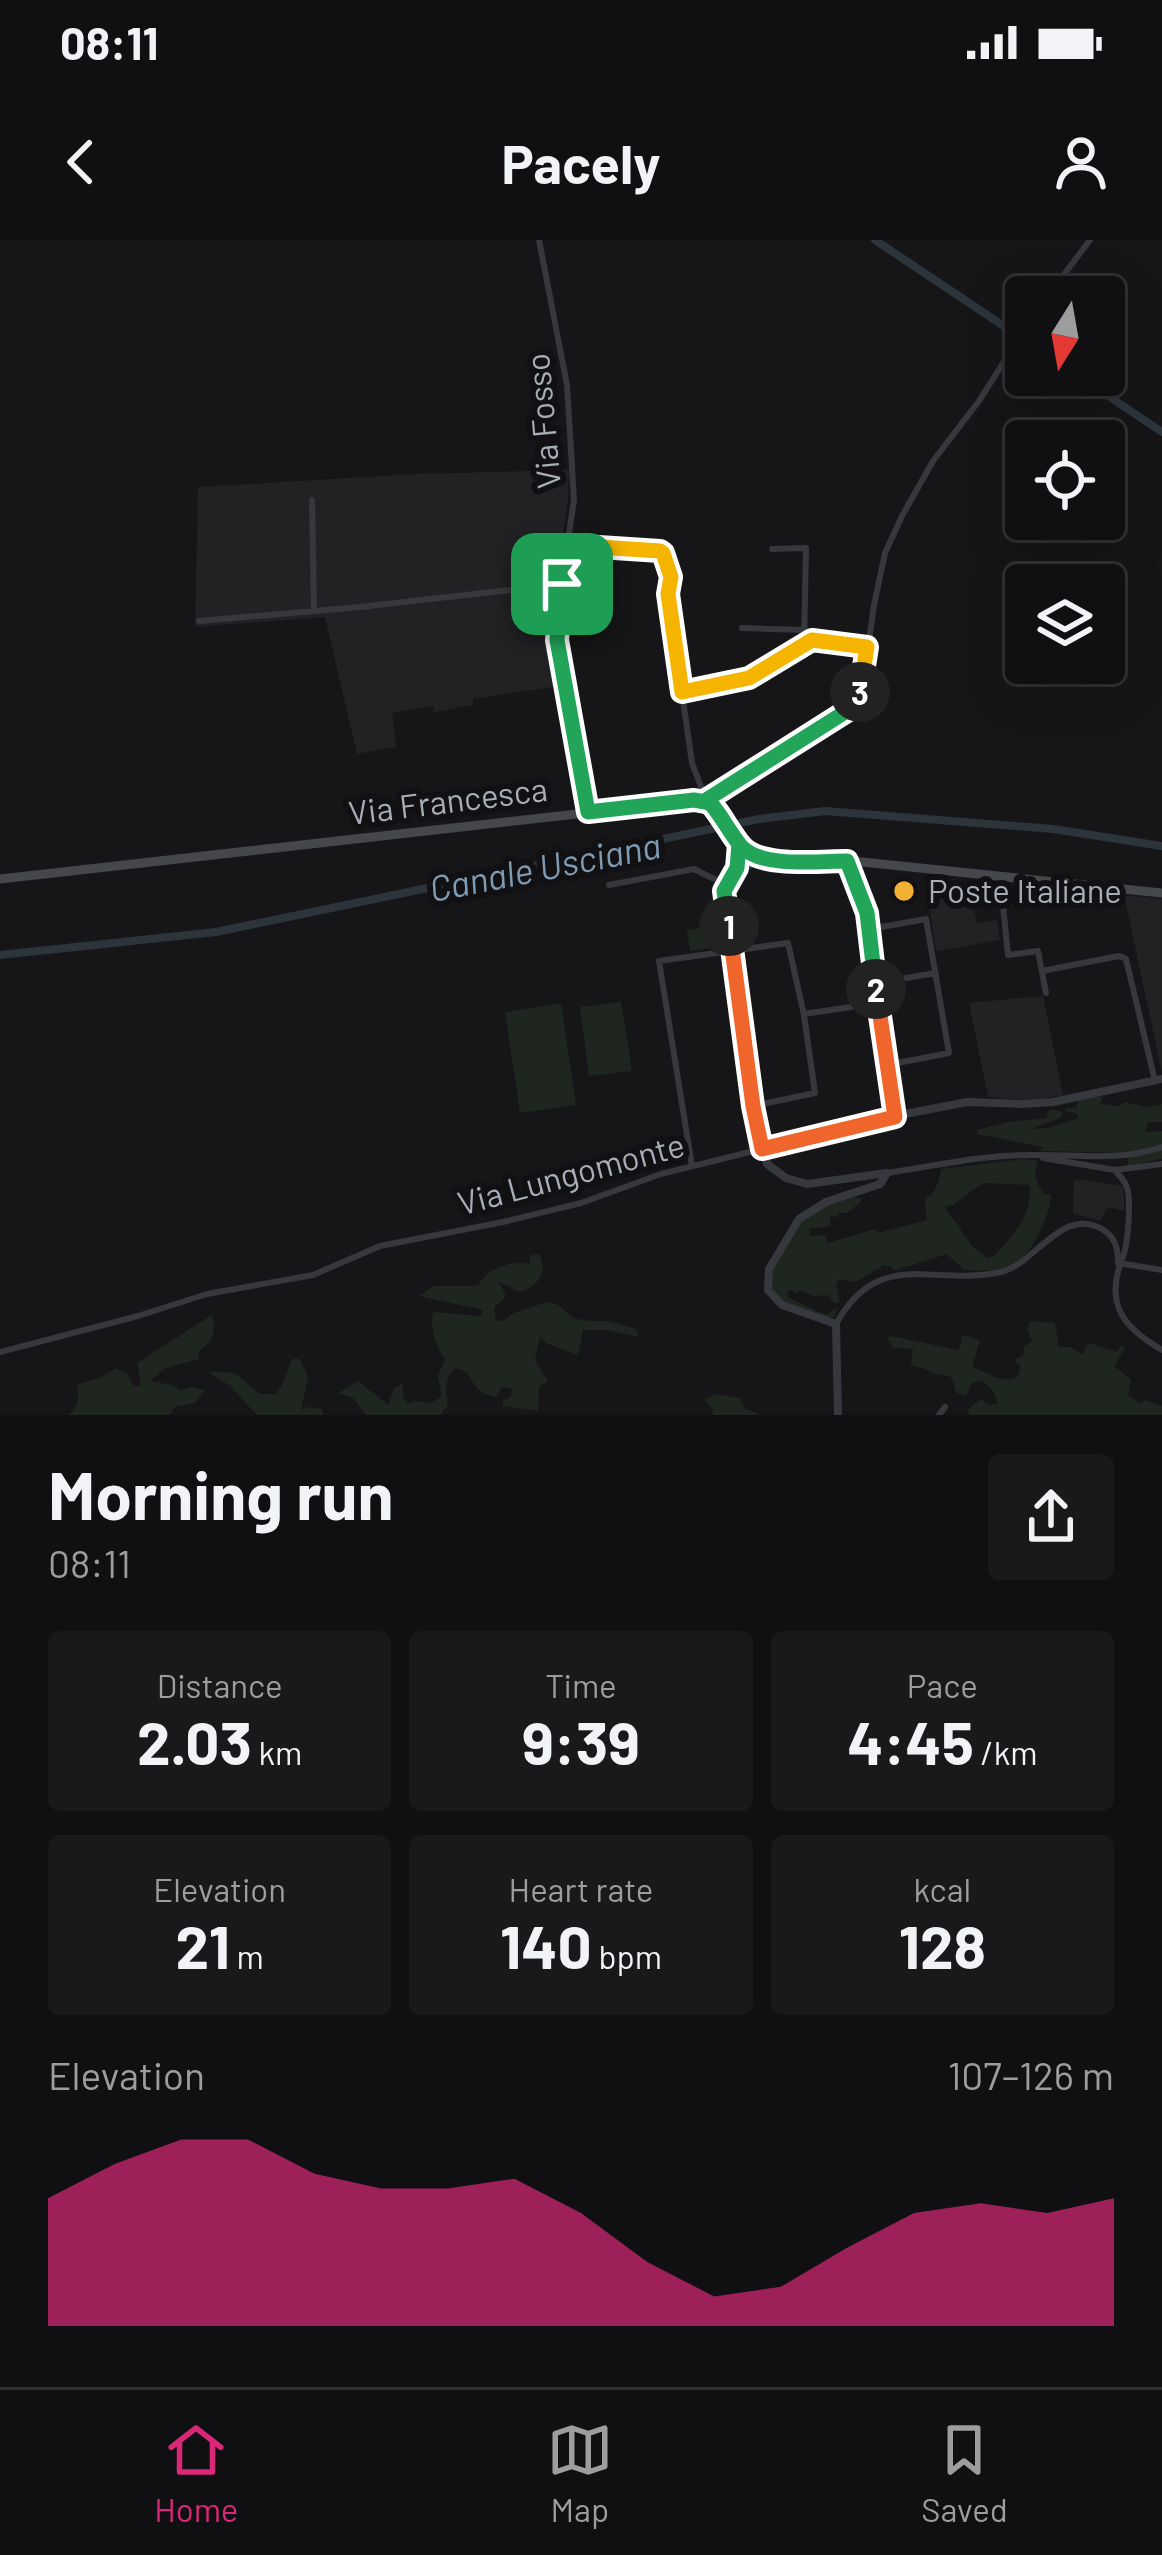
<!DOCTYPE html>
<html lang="en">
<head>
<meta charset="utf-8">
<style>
	:root { --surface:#101012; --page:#19191b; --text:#f1f3f6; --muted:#9c9d9f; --line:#303032; --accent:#db2777 }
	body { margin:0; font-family:Barlow,sans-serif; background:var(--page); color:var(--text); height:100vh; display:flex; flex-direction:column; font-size:45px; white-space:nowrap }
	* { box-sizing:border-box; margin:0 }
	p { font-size:39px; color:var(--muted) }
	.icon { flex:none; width:66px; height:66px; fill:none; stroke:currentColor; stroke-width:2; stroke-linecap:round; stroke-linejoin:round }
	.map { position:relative; height:1175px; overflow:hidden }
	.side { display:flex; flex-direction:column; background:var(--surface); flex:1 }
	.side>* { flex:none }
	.needle { width:78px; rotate:191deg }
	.buttons { position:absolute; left:1005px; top:36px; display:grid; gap:24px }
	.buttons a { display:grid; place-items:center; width:120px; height:120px; border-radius:12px; background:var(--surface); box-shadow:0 12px 48px #0002,0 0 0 3px var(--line); font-size:60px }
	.pin { position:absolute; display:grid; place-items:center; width:102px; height:102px; color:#fff; margin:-51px; border-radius:24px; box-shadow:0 6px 18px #0006 }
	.km { position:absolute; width:60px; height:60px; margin:-30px; border-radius:50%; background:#222; color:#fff; font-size:33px; line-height:60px; text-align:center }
	.round { display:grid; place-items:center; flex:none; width:126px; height:126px; border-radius:12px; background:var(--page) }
	.headline { display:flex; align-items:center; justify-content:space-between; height:204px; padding:0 48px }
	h1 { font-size:66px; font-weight:700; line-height:90px }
	.stats { display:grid; grid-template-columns:repeat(3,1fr); gap:18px; height:204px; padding:12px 48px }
	.stats div { display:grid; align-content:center; border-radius:12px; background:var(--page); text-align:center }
	.stats b { font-size:60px; font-weight:700 }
	.stats small { font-size:33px; font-weight:400 }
	.stats p { font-size:33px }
	.chart { height:336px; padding:24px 48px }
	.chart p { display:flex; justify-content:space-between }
	.chart svg { width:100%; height:216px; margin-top:12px; fill:var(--accent); opacity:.7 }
	.status { display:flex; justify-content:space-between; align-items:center; height:84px; padding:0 60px; background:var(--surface); direction:ltr }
	.status svg { height:33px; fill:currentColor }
	header { display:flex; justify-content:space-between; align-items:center; height:156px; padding:0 48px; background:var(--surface); font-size:54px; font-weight:700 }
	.tab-bar { display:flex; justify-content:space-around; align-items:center; height:168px; border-top:3px solid var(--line); background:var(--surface); font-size:33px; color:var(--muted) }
	.tab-bar a { display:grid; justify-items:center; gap:6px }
	.tab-bar .on { color:var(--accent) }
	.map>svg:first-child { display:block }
	.built { fill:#222225 }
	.green { fill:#1e261f; fill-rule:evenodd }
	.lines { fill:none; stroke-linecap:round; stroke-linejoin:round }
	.canal { stroke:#2c353c; stroke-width:8 }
	.minor { stroke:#37383d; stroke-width:6 }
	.tertiary { stroke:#37383d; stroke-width:8 }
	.secondary { stroke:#45474d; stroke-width:9 }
	.split-1-casing { stroke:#fff; stroke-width:24 }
	.split-2-casing { stroke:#fff; stroke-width:24 }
	.split-3-casing { stroke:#fff; stroke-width:24 }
	.split-4-casing { stroke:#fff; stroke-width:24 }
	.split-1 { stroke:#22a559; stroke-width:15 }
	.split-2 { stroke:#f0652b; stroke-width:15 }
	.split-3 { stroke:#22a559; stroke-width:15 }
	.split-4 { stroke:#f5b400; stroke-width:15 }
	.poi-dot { fill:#f2b134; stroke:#111113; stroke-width:4.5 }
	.labels { text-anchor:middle; stroke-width:12; stroke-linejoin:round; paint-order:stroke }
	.street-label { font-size:33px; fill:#a8adb8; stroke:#111113 }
	.poi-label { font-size:33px; fill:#a8adb8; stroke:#111113; text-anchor:start }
	.water-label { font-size:36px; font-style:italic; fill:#7f9bb3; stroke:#111113 }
</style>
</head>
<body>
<div class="status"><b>08:11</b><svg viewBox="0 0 49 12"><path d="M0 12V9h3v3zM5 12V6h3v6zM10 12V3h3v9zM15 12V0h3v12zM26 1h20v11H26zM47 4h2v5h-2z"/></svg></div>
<header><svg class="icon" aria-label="back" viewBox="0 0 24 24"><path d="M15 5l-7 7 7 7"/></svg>Pacely<svg class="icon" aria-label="person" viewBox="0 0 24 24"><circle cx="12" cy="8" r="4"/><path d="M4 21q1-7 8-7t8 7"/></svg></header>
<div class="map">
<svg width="1162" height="1175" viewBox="0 0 1162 1175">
	<rect width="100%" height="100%" fill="#161618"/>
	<!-- built -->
	<path class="built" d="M569 230 568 260 552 373V400L558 446 473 459V465L434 472 433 466 392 473 396 507 357 514 325 377 195 387 198 247 415 234Z
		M925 637 962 640 964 659 973 667 977 683 997 680 1000 700 936 711Z
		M1124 655 1162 659V833Z
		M1043 756 1063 855 1029 860 988 857 969 763Z
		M1074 939 1123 946 1125 971 1108 967 1100 981 1073 973Z"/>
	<!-- green -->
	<path class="green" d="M720 685 723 706 690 711 687 690Z
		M621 762 632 831 589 836 580 767Z
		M561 763 576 865 520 873 505 772Z
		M1103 856 1100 864 1118 866 1125 862 1145 867 1162 864V882H1148L1145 892 1162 891V919L1128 926V913L1040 911 1042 907 978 894 977 890 1008 882 1046 878 1050 869 1063 872 1062 877 1031 889 1049 888 1077 879 1078 874 1065 871 1066 868H1076L1079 860Z
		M1025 919 1038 921C1033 933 1036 943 1044 954L1051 955C1050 971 1045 979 1039 993 1022 1029 1002 1033 964 1030L947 1014 893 1031 891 1027 884 1025 856 1042 839 1039 836 1045 840 1062 834 1063 828 1055 813 1056 801 1051 795 1053 793 1050 788 1051 787 1057 822 1073 827 1074 837 1068 835 1077 830 1078 785 1063 770 1048C772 1007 817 951 861 958V962L847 973H837L838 977 830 976V986L809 989 810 996 825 995 828 1003 875 989 878 993 927 980C922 945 927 966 937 945 940 940 940 934 941 929ZM983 943 1029 945C1034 973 1012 997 994 1016L988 1018 973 1007 946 969V966L953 965Z
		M539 1014C549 1034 537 1046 520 1052L498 1041 505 1053V1058L494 1068 496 1080 503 1081 514 1073 546 1062 557 1064 573 1078 589 1081H608L636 1089 639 1097 606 1090H583L578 1115 548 1104 540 1097 535 1120 548 1142 539 1146 538 1171 503 1166V1161L511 1157 512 1149 502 1147 495 1157C465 1150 477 1131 455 1128 445 1139 445 1150 448 1164L441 1175H366L353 1158 338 1153 358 1141 388 1165 394 1148 403 1144V1157L407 1164 415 1161 432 1163 442 1156 438 1136 445 1119C437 1111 428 1082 434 1072L481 1076 483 1070 419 1056 434 1046H478C487 1028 511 1020 530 1024L529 1016Z
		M212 1075C217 1091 212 1102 199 1111V1119L165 1128 150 1141 173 1145 180 1150 192 1147 205 1150 195 1163 175 1167 169 1175H69C79 1167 79 1157 77 1145L101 1137 116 1128 127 1134 133 1145 141 1146 137 1123Z
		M1030 1081 1055 1083 1059 1107H1071L1082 1115 1089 1103 1117 1112 1121 1105 1125 1109 1114 1126 1131 1140 1128 1155 1140 1163 1146 1160 1162 1166V1175H969L968 1169 981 1159 990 1165 998 1164 994 1152 982 1140 971 1144 966 1156C950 1153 958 1147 950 1136L934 1134 923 1128 911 1125 913 1109 893 1108 887 1098 891 1096 958 1110 961 1104V1095L980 1100 972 1127C987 1132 1003 1145 1017 1137L1021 1126 1016 1122V1119L1023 1116 1024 1106 1032 1101 1027 1088Z
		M292 1119H300L308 1137 301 1170 308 1167 322 1169 323 1175H257L230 1146 207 1131 235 1133 260 1154H276L282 1145Z
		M716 1154 740 1158 745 1168 760 1175H712L713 1169 706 1162V1159Z"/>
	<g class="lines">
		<!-- canal -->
		<path class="canal" d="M875 0 1026 101
			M1077 135 1162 192
			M0 715 216 692 759 579 825 571 1053 589 1162 606"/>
		<!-- minor -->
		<path class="minor" d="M539 0 567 145 574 260 560 354 557 400 588 571
			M1047 57 1090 0
			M312 260 314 370
			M568 305 663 313 671 337 668 354 692 523 706 560 810 496 856 463 864 436 874 365 885 313 902 276 933 221 979 161 1026 87
			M772 309 806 308 804 404
			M199 381 360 367 562 344
			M742 388 805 390
			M682 452 749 438 812 400 867 407
			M1000 636 1008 715 1038 711 1046 753
			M609 645 694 629 726 645
			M870 689 926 679 949 813 887 825
			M1042 731 1119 716 1126 719 1155 841
			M876 743 936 733
			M804 774 878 763
			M1043 918 1115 930 1162 924
			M692 926 659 721 788 703 804 775 815 853 753 866
			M1115 930C1118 934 1124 940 1126 945 1132 957 1128 1007 1122 1019 1105 1063 1122 1087 1162 1110
			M887 933C934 926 982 915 1029 915 1075 914 1118 922 1162 907
			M1118 1023 1162 1030
			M836 1084C879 1006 935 1047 1001 1032 1036 1024 1063 963 1105 991 1116 999 1118 1010 1118 1023
			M0 1112 138 1076 207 1054 313 1035 380 1006 503 982 581 963 661 934 762 909
			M939 1175 945 1167"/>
		<!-- tertiary -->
		<path class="tertiary" d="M739 604 737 627 725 651 753 866 767 924 786 938 807 944 887 933
			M847 621 867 673 895 877
			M735 632 756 622 766 621
			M762 909 900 875 967 862 1022 864 1053 862 1162 839
			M838 1175 836 1084 782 1065 768 1050 769 1029 799 979 826 962 880 944 887 933"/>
		<!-- secondary -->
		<path class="secondary" d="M0 639 701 560 715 567 739 604 760 618 862 622 1162 653"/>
	</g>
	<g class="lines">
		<!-- split-1 casing -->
		<g class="split-1-casing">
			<path id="split-1" d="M562 344 557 400 588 572 694 560 711 563 739 604 737 628 724 651 729 686"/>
		</g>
		<!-- split-2 casing -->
		<g class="split-2-casing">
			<path id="split-2" d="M729 686 753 866 762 909 895 877 876 749"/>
		</g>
		<!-- split-3 casing -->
		<g class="split-3-casing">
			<path id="split-3" d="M860 452 850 469 706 560C722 572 728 593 742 607 762 628 819 621 847 621L867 673 876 749"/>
		</g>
		<!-- split-4 casing -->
		<g class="split-4-casing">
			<path id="split-4" d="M562 344 568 305 660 311 663 313 671 337 668 354 682 452 749 438 812 400 867 407 860 452"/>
		</g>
		<!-- split-1 -->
		<use href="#split-1" class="split-1"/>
		<!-- split-2 -->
		<use href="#split-2" class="split-2"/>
		<!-- split-3 -->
		<use href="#split-3" class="split-3"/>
		<!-- split-4 -->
		<use href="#split-4" class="split-4"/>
	</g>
	<!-- markers -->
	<circle class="poi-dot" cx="904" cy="651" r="12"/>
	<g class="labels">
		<!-- street labels -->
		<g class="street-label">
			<text transform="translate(543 181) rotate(-95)" y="12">Via Fosso</text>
			<text transform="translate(448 561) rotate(-7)" y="12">Via Francesca</text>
			<text transform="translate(571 934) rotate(-15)" y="12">Via Lungomonte</text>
		</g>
		<!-- poi labels -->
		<g class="poi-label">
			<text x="928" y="663">Poste Italiane</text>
		</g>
		<!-- water labels -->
		<g class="water-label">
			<text transform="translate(545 627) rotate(-11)" y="13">Canale Usciana</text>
		</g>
	</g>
</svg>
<div class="buttons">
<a><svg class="needle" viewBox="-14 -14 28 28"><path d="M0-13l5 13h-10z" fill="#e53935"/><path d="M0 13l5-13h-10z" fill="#9c9d9f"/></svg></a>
<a><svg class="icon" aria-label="locate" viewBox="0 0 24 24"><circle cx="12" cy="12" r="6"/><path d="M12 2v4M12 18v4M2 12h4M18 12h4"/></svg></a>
<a><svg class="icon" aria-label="layers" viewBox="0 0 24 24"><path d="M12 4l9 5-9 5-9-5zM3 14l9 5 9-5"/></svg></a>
</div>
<div class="pin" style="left:562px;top:344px;background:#1e9e55"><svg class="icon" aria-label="arrive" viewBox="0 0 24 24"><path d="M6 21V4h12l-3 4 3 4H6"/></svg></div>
<b class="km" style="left:729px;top:686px">1</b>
<b class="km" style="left:876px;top:749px">2</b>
<b class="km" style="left:860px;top:452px">3</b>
</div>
<section class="side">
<div class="headline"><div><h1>Morning run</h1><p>08:11</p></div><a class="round"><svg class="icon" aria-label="share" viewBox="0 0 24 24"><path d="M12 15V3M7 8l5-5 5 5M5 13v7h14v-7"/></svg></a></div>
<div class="stats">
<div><p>Distance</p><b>2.03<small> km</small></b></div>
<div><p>Time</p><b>9:39</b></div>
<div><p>Pace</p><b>4:45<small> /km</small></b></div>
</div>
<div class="stats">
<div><p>Elevation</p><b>21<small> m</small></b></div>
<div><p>Heart rate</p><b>140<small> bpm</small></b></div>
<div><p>kcal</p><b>128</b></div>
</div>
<div class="chart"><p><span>Elevation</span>107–126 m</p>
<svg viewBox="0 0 160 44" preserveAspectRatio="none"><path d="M0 44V18L10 11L20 6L30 6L40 13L50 16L60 16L70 14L80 21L90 31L100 38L110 36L120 28L130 21L140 19L150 21L160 18V44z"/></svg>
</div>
</section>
<nav class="tab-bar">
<a class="on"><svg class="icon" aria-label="home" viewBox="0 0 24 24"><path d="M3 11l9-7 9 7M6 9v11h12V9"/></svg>Home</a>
<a><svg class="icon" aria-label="map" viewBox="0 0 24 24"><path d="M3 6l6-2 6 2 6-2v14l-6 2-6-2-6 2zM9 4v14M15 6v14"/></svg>Map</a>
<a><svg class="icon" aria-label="saved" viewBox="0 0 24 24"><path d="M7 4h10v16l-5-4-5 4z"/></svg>Saved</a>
</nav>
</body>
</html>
